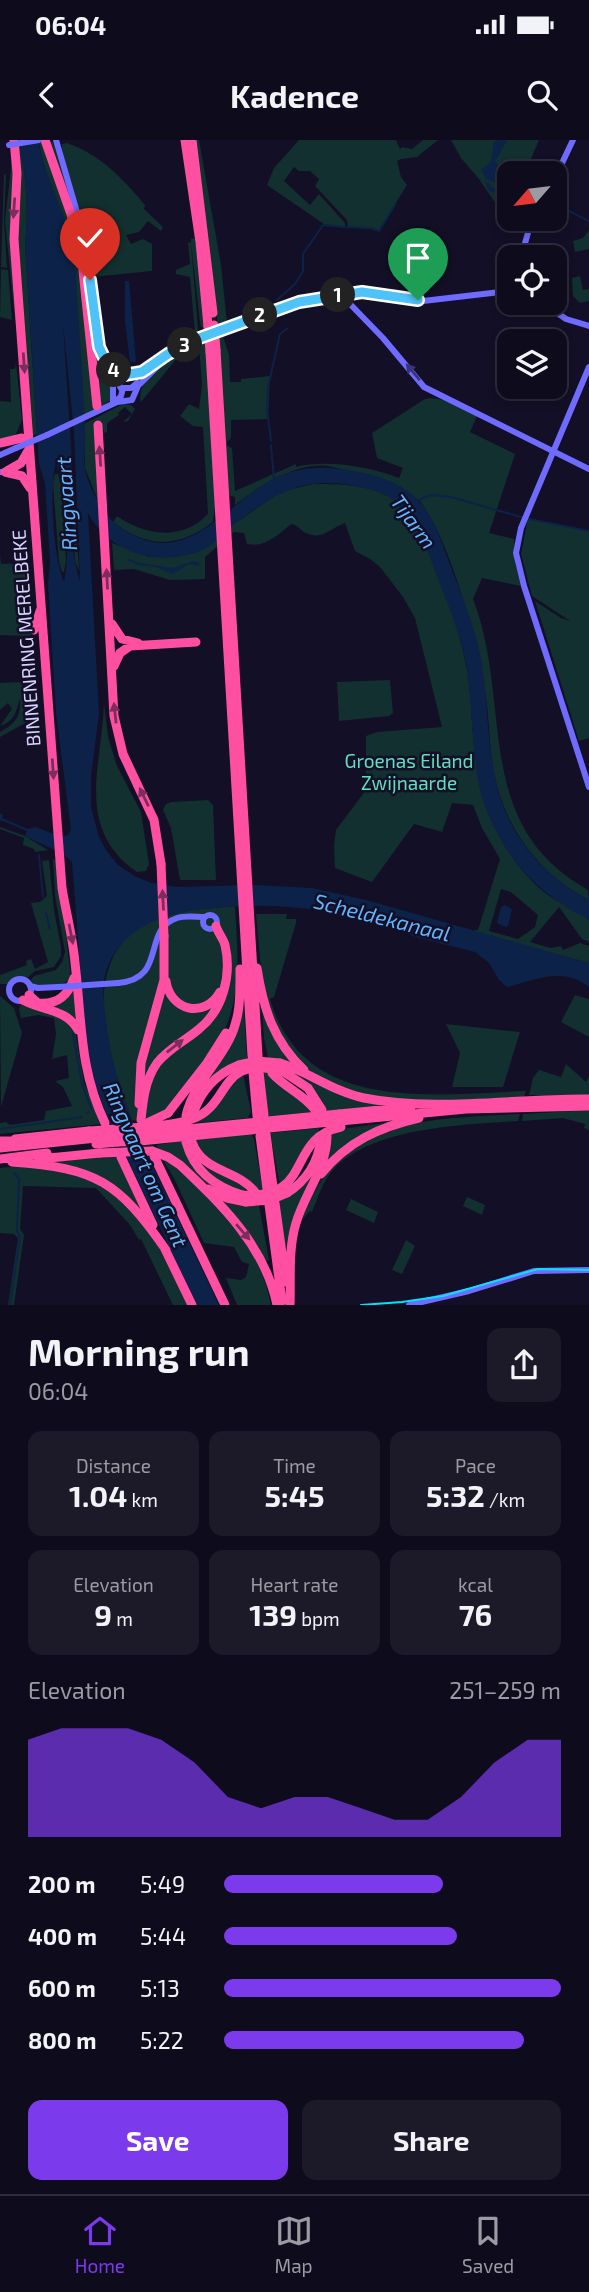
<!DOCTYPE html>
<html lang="en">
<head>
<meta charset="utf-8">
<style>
	:root { --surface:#0e0b1c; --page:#1c1929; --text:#f1f3f6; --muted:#9b9ba3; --line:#2e2b3b; --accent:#7c3aed }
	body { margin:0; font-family:"Exo 2",sans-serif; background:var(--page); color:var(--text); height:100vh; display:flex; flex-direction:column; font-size:26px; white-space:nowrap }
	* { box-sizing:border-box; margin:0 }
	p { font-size:23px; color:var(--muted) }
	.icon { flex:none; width:38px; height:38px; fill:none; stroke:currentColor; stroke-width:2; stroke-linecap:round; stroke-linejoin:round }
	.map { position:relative; height:1165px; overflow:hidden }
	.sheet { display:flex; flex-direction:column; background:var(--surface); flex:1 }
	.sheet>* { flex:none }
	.needle { width:46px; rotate:242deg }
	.fabs { position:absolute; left:497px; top:21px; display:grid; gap:14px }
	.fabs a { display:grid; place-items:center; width:70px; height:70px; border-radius:14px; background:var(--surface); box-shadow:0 4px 10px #0003,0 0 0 2px var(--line); font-size:35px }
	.pin { position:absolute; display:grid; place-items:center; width:60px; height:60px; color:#fff; margin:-72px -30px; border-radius:50% 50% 50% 0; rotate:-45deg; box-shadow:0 0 7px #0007 }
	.pin .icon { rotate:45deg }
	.km { position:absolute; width:35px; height:35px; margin:-18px; border-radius:50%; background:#222; color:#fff; font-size:19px; line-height:35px; text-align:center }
	.round { display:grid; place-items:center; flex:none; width:74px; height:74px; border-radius:14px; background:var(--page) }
	.summary { display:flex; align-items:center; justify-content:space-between; height:119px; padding:0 28px }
	h1 { font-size:38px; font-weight:700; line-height:52px }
	.metrics { display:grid; grid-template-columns:repeat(3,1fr); gap:10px; height:119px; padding:7px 28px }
	.metrics div { display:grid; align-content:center; border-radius:14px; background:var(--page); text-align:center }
	.metrics b { font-size:30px; font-weight:700 }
	.metrics small { font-size:19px; font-weight:400 }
	.metrics p { font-size:19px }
	.chart { height:196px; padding:14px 28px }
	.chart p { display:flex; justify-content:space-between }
	.chart svg { width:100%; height:126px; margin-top:7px; fill:var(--accent); opacity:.7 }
	.action { display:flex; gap:14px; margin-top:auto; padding:14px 28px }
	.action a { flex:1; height:80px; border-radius:14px; background:var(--accent); color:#fff; font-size:28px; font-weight:700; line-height:80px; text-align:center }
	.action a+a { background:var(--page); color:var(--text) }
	ul { padding:0 28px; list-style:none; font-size:23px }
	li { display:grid; grid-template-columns:112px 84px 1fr; align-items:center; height:52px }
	li i { height:18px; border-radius:9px; background:var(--accent) }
	.status { display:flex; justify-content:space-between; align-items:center; height:49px; padding:0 35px; background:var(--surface); direction:ltr }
	.status svg { height:19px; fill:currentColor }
	header { display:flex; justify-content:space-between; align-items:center; height:91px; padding:0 28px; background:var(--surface); font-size:32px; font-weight:700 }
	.dock { display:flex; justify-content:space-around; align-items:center; height:98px; border-top:2px solid var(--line); background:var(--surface); font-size:19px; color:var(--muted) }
	.dock a { display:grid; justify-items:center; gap:4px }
	.dock .current { color:var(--accent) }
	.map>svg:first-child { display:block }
	.green { fill:#12302f; fill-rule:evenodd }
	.water { fill:#0c2248; fill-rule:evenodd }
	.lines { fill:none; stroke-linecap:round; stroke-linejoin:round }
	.stream { stroke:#0c2248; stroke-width:2 }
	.secondary { stroke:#6f6bff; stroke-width:6 }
	.highway { stroke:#ff4fa3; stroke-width:9 }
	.tram { stroke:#00e5ff; stroke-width:2 }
	.secondary-bridge { stroke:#6f6bff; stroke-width:6 }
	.highway-bridge { stroke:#ff4fa3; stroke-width:9 }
	.oneway { fill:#7d2c5e }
	.oneway2 { fill:#38347d }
	.route-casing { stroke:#fff; stroke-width:14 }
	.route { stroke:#4fc3f7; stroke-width:9 }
	.labels { text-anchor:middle; stroke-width:5; stroke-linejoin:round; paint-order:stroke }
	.street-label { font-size:19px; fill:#d9d4ff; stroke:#130f26 }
	.park-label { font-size:19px; fill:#5fe0c0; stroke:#130f26 }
	.water-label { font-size:21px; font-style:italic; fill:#62b6ff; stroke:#130f26 }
</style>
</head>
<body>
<div class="status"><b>06:04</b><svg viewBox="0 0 49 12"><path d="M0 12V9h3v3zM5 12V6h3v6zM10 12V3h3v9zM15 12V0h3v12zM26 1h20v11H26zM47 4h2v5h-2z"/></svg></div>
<header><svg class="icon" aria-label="back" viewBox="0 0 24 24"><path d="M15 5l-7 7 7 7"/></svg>Kadence<svg class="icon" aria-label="search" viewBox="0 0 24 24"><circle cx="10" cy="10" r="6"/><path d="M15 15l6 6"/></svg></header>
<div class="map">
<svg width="589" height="1165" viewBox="0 0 589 1165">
	<rect width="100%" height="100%" fill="#130f26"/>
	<!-- green -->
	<path class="green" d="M16 0H19C26 36 29 68 25 105L37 294 31 297 16 99Z
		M196 0H199L221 125 227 183 218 187Z
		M299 0H396L400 9 402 7 412 9 423 0H438L417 17 401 19 397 21 401 37 407 45 379 90 348 87 347 80 315 46 319 39 310 31H299L294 27 284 41 310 65 319 54 345 83V87L324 84 267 45 274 28Z
		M451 0H539L525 33H509L507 57 496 64 479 39 461 18Z
		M50 1 54 3 83 98 94 197 101 220 112 240 110 261 84 275 74 122C68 81 46 44 39 3H43L73 87 100 264 99 240 83 114Z
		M67 3C101 15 122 38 145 65L144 69 163 87 161 91 148 81 139 92 126 95 131 104 143 99 152 104V131L92 137 62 9V4Z
		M13 9 17 185 15 179 5 81Z
		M4 34 6 35 4 81 7 128 1 127Z
		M589 90V109L575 112 573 101 583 98Z
		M195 98 205 188 201 187 200 182 191 103 198 190 195 193 190 137 176 134V130L190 124 188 102 191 103V99Z
		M1 129 8 130 12 180 0 177Z
		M580 136 583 150 589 149V161L580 163 573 156 572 138Z
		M222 193 229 215 230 242H241V239L270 236 268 279 231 280V298L227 302V306L232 308 235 351 296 324V327C325 319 372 327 399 338L403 328 377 318 372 293 425 259C443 255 462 269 477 276L470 292 515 314 489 393 514 399 515 424 521 446 482 438 473 459C514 565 470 684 588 750L589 760C535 732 500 681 492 621 489 600 489 578 486 557 477 503 452 403 419 360 393 350 360 333 333 327 300 319 260 346 235 365V357L228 355 218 195Z
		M206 200 215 367 213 382C179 408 148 409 113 382L117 376C146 396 182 401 208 374L203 287 193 286 180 276 189 264 199 269 202 245 199 205Z
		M183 211 141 262C135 240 167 222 183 211Z
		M16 223 22 280 15 296 0 300V261L11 262 10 229H15Z
		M123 264 131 265 135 269 128 281 123 282 132 274 125 267 118 273 119 275 107 283V292L104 293 101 281H97L96 284 98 361 85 328 84 284Z
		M72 333H73L79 431 75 421 70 343Z
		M55 334H58L61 343 66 421 64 432H62L59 422 53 344Z
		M313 344C337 344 364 344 386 355 424 374 462 493 468 535 474 582 471 630 490 675 501 704 520 732 544 752 558 763 575 769 589 780V802L582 799 559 767 530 802 551 808 561 806 563 810 580 803 589 806V823L474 792 475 790H478L500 719 482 688 473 665 452 663 442 692 414 684 372 742 335 728 334 706 336 690 366 650V596L377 592 442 587 415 478 403 457 380 427 370 419 355 411 345 383C332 387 322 401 306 393 299 390 299 385 291 384 278 395 265 408 247 404L244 393 234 392 205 417V439L170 440 134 429 114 430 112 403 149 417 194 413 206 408 231 386 280 352ZM501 749 511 752 538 775 535 787 518 799 489 791Z
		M528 378 589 391V598L579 601 535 461 561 478 570 481 532 456 521 414Z
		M0 415 1 424 25 423 31 496 0 495Z
		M390 540 393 573 389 576 339 581 337 542Z
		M22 542 24 572H34L29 580 30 587 27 582 0 597V592C16 583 21 577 20 558 16 572 15 581 0 586L12 569 8 563 0 570V543Z
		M104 563 108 597 117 626 141 672 149 724 146 731 137 732C74 688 102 626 104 563Z
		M208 660 213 665 216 740H180L171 688 163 670 166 664 171 662Z
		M0 687 25 696 48 710 35 712 34 709 23 705 24 698 0 689Z
		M53 719 57 721 71 838C63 848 46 845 33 845L31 840 34 836 56 830 62 822 65 812 55 756Z
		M49 720 54 770 61 807V816L54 827 35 831 26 839 18 837 8 844H0V835L27 825 26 821 31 819 35 829 48 822 31 763 40 762 47 756 42 721Z
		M235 766C237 805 242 847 227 884 215 913 190 939 171 965 160 973 146 983 131 980 109 921 74 817 151 781 177 769 207 769 235 766Z
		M256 774H287L286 779H296V783L274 857 270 859C304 975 432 954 526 951L524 957 444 961 366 956 321 939 299 922 273 885 262 840Z
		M75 849 76 884 51 865Z
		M575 855 589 859V897L561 882Z
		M0 856 14 868 22 893 1 967Z
		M243 856 247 919 237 922 191 966 222 917Z
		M21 864 65 878 75 891 84 943 102 984 0 994V983L6 982 10 985 44 980 46 971 72 966 63 947 55 941 69 938 67 915 52 919 56 894 54 878 38 875 21 878 19 869Z
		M262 870 299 927 268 918 264 898Z
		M446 884 520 892 503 947H452L460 913Z
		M566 924 586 942 589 936V955H529L533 938 539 930 561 937Z
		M283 928 388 965 327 971C318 949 303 938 283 928Z
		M261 931H266L315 972 268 976Z
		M243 934 251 972 248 978 194 983 224 950Z
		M589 970V990L584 988 585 984 563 978 522 981 523 974Z
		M520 974 518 981C464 985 373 987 334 1029 323 1040 318 1058 312 1072L310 1071 302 1080C339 977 426 979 520 974Z
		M385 983 362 994 326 1023 331 993 341 989Z
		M319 988V991L308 1001 293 1031 280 1045 270 993Z
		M251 994 254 999 263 1051 258 1052 206 1019 194 1000Z
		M189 1000C192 1007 195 1015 200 1021 211 1035 234 1036 249 1052L246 1049 243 1051C211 1047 201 1026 189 1000Z
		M183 1001C192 1024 200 1039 222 1052L209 1047 158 1009 157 1005Z
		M324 1007 287 1114 277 1061 288 1056Z
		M117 1015 187 1165H173L141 1099 139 1100 130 1085 96 1048 23 1046 20 1089 24 1095 14 1165H8L18 1098 14 1094 0 1093V1028Z
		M161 1017C178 1027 192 1041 206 1056 240 1091 261 1116 271 1165H237L226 1138 241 1140 246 1137 249 1124 242 1122 234 1107 204 1103 174 1038Z
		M467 1057 485 1065 482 1075 463 1066Z
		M218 1058 259 1065 269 1120 266 1121 253 1099Z
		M351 1059 378 1072 374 1083 346 1070Z
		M406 1100 415 1106 402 1134 392 1130Z"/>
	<!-- water -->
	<path class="water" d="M19 0H38C44 34 61 63 70 96 77 121 76 148 78 173 81 213 84 252 85 292 86 303 83 316 85 328 87 342 96 359 104 371 114 385 127 393 142 399 196 419 233 357 277 337 304 325 330 326 359 332 378 335 403 344 417 359 433 375 441 401 449 422 462 456 476 489 482 524 488 562 487 600 495 637 505 691 541 735 589 760V780C583 776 577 774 571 770 549 756 527 739 512 717 497 696 482 666 478 640 472 605 472 569 468 535 463 499 449 467 436 434 427 408 416 380 394 361 384 351 369 349 355 346 300 335 272 356 230 387 222 394 216 403 206 408 163 429 110 415 88 373L99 573 91 637V667L99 697 106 710 118 725 136 737 152 743 177 747 253 745 312 748 366 760 589 823V847C563 826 536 840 507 847L499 840 489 823 475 812 419 798 390 788H383L382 785C319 766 267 762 203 769 162 774 120 788 106 832 101 847 104 864 106 879 112 939 136 991 162 1045 181 1085 200 1125 219 1165H197L110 982 94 942 87 913 72 722 63 714 25 696 27 691 1 680 0 682V673L3 675 2 678 28 689 36 687 61 697 68 695 71 690 56 573 48 444 50 421 45 343 39 324 25 105C29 68 26 36 19 0ZM63 184 74 292 80 441C69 410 68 353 72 321ZM56 322C66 355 71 408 64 442 53 415 49 350 56 322Z
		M497 0H507L495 22 509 41 506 47 507 56 489 51 484 41 490 44 493 49 503 51V46L486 39 481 30 491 22 494 2Z
		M125 141H129L136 222H130L125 181Z
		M129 419 139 423 173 428 194 421 199 423V426L189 424 173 434 156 427 138 425 127 420Z
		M505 765 512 769 508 786 505 787 497 783 501 767Z"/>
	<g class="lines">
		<!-- stream -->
		<path class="stream" d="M555 64 589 81
			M347 87 371 88 379 91 395 65
			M277 160 295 144 303 131V114L323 85 345 87
			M271 301 267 269 268 247 280 194 288 188
			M271 305 274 339
			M419 360 431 355 451 357 521 377
			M529 379 589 391
			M39 715 43 757
			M46 773 50 789
			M73 894 82 944 91 968
			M87 973 89 971
			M0 989 82 977
			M10 1165 20 1097 17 1091 19 1039 14 1033"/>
		<!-- secondary -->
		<path class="secondary" d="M56 0 86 103 97 200 105 220 122 250
			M555 38 573 0
			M521 117 532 79
			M345 154 350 164 383 198 424 247 589 329
			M543 163 566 179 589 186
			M108 226 121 234 138 233 194 200 286 165 313 159 362 152 423 161 509 151
			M589 227 521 388 516 413 524 446 589 647
			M113 239V263
			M114 263 121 256 123 248H131L137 243
			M47 295 117 262 132 260 138 246 158 226
			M0 315 16 308
			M0 332H1
			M203 782a7 7 0 1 1 14 0a7 7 0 1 1-14 0Z
			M9 850a11 11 0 1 1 22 0a11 11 0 1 1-22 0Z
			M118 843C168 839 141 790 177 778 186 775 196 777 205 777
			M30 846 38 848 58 847
			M409 1165 469 1151 534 1131 589 1130"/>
		<!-- highway -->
		<path class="highway" d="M14 0 17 33 14 99 62 748C66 773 73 798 75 823 82 880 79 929 105 983
			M45 0 73 80 81 111 97 266
			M185 0 200 102 208 186
			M192 0 213 173
			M216 210 258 916
			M210 212 252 916
			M98 285 114 576 123 614 154 680 161 724
			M0 303 22 298 27 301
			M7 331 21 323 28 311
			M5 332 22 336 30 348
			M112 484 122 499 138 503
			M34 490 40 471
			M114 526 120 513 130 506 196 502
			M257 828C263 868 274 902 304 930
			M166 841C170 870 204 880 220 852
			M29 855 38 863C57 865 68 856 74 838
			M23 860C43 871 67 869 78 890
			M280 923C309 932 334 952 364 958 433 972 518 958 589 959
			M253 932 257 976
			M259 932 264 975
			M284 932 308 948 322 970
			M272 933C285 948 304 954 316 971
			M139 964 141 923 164 840V796
			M168 973 207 923 226 893
			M193 974C201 950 216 934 239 925
			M339 974 411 967
			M186 976C192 947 216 926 229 900 241 877 240 854 240 829
			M141 980C143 960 145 940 157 923 169 908 185 901 199 889 223 870 232 835 225 805 223 798 218 793 216 786
			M340 981 466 969 589 966
			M266 994 273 1047
			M260 996 267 1049
			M15 999 89 991
			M0 1001H20
			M118 1002 140 1001
			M186 1002C194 1031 214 1046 242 1055
			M192 1002C203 1033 237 1029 255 1052
			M0 1008 106 997
			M152 1011 168 1017 180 1025C222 1065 265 1106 277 1165
			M154 1016 225 1165
			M121 1017 153 1085
			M0 1019 47 1013
			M39 1019 100 1013
			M12 1022C96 1028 118 1041 166 1110
			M321 1034C347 1002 379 987 419 978
			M208 1049 227 1058 246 1062
			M287 1053C306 1041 318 1023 321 999
			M275 1063 286 1142
			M269 1065 282 1161
			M164 1107 192 1165
			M290 1165C291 1137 288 1110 296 1083 305 1053 327 1027 327 996"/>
		<!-- tram -->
		<path class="tram" d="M361 1165 402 1162 443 1156 538 1129 589 1130"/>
		<!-- secondary-bridge -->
		<path class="secondary-bridge" d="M9 5 39 0
			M16 308 47 295
			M58 847 118 843"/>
		<!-- highway-bridge -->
		<path class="highway-bridge" d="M214 185 216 210
			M208 186 210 212
			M161 724 164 796
			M239 925 257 921 280 923
			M147 983 168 973
			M89 991C118 988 167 988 192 979 232 966 217 912 284 932
			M106 997 339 974
			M140 1001 340 981
			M96 1004 118 1002
			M100 1013 152 1011
			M242 1055C315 1060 285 999 341 987
			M246 1062 271 1060 287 1053"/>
	</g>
	<!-- one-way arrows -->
	<defs><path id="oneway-solid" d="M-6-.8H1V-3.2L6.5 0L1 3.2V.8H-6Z" transform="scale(1.75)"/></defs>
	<g class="oneway">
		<use href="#oneway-solid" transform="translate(14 68) rotate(94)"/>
		<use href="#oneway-solid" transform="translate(24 223) rotate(86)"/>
		<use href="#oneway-solid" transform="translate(100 316) rotate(-94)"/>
		<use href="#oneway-solid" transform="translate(107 439) rotate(-93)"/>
		<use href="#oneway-solid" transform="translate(115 573) rotate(-96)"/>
		<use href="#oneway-solid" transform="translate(53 629) rotate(86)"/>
		<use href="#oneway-solid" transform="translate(144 657) rotate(-116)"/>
		<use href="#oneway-solid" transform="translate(163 760) rotate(-93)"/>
		<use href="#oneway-solid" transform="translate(71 794) rotate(79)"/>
		<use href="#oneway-solid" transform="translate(175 906) rotate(-38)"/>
		<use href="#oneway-solid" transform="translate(243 1092) rotate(49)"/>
	</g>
	<use class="oneway2" href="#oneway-solid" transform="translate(413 232) rotate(-130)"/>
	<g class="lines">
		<!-- route casing -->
		<g class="route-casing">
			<path id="route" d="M90 140 99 207 108 226 124 235 142 232 168 214 194 200 299 162 362 152 418 160"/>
		</g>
		<!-- route -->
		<use href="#route" class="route"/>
	</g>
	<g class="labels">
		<!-- street labels -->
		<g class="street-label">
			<text transform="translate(26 498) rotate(-94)" y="7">BINNENRING MERELBEKE</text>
		</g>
		<!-- park labels -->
		<g class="park-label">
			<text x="409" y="628">Groenas Eiland<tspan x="409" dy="22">Zwijnaarde</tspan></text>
		</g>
		<!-- water labels -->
		<g class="water-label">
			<text transform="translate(67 364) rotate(-94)" y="7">Ringvaart</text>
			<text transform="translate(413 382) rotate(54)" y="7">Tijarm</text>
			<text transform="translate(382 778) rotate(14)" y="7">Scheldekanaal</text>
			<text transform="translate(145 1025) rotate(66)" y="7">Ringvaart om Gent</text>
		</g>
	</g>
</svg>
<div class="fabs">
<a><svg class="needle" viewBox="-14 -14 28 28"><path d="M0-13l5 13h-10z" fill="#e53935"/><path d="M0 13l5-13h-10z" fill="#9b9ba3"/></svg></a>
<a><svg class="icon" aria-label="locate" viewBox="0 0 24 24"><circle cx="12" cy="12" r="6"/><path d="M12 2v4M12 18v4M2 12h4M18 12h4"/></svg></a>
<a><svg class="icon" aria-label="layers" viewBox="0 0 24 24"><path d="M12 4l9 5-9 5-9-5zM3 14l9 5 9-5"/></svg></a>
</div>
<div class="pin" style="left:418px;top:160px;background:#1e9e55"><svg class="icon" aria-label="arrive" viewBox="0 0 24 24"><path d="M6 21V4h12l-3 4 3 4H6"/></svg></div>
<div class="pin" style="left:90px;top:140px;background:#d93025"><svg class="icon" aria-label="check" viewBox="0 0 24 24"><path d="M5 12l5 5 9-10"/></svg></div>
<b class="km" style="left:338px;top:155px">1</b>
<b class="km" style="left:260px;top:175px">2</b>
<b class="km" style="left:185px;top:205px">3</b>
<b class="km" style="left:114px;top:230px">4</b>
</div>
<section class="sheet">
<div class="summary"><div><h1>Morning run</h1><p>06:04</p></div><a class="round"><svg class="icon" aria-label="share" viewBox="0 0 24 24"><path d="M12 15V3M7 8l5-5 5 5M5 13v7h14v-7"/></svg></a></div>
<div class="metrics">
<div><p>Distance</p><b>1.04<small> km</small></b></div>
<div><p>Time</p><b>5:45</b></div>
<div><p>Pace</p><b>5:32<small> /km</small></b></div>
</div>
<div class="metrics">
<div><p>Elevation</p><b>9<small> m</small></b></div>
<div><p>Heart rate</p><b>139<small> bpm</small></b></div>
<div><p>kcal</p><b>76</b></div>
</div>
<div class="chart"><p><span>Elevation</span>251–259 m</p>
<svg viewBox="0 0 160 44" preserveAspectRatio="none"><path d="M0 44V10L10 6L20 6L30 6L40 10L50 18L60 30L70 34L80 30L90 30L100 34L110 38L120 38L130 30L140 18L150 10L160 10V44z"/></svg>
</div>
<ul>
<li><b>200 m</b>5:49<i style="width:65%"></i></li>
<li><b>400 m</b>5:44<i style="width:69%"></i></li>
<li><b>600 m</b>5:13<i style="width:100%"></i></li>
<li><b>800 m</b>5:22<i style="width:89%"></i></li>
</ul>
<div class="action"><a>Save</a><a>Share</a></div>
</section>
<nav class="dock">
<a class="current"><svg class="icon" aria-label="home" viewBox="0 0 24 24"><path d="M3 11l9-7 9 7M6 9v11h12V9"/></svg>Home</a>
<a><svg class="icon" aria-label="map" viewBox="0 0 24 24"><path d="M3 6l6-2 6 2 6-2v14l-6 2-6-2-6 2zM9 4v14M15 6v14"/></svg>Map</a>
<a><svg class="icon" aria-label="saved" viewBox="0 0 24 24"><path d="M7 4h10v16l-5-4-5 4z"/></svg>Saved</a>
</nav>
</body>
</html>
